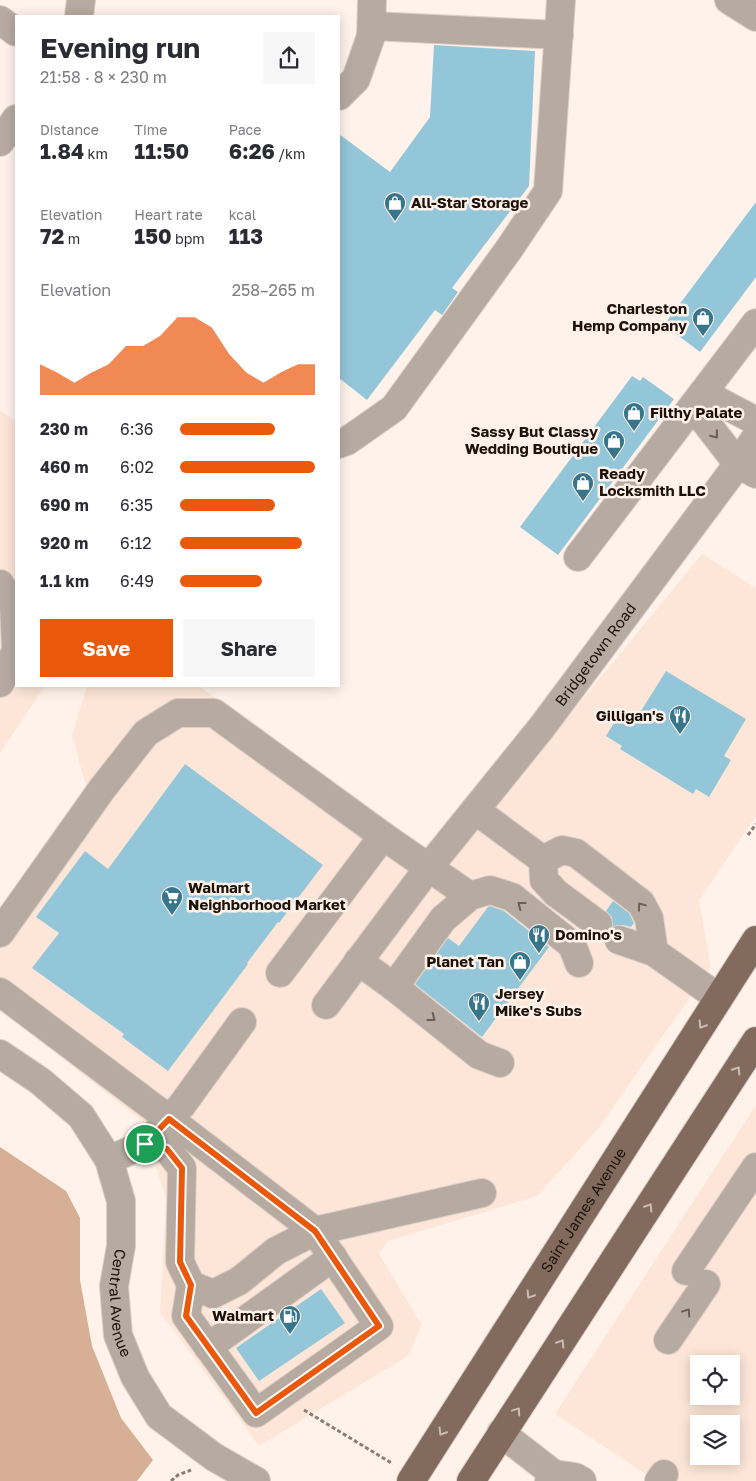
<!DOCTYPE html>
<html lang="en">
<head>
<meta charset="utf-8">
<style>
	:root { --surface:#fff; --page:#f7f7f7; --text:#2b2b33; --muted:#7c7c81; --accent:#ea580c }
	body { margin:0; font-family:"Golos Text",sans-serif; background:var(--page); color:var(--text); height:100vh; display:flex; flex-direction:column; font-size:19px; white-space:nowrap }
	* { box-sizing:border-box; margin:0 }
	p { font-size:16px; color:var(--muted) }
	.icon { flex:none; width:28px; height:28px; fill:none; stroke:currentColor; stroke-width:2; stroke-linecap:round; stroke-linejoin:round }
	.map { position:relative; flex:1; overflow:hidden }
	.side { position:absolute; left:15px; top:15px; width:325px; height:672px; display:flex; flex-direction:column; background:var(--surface); border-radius:0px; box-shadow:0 2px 12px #0003 }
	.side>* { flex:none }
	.buttons { position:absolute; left:690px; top:1355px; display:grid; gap:10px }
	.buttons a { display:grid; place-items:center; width:50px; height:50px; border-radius:0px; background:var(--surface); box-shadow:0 2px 12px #0003; font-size:25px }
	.pin { position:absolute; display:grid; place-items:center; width:42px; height:42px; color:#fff; margin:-21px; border:2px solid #fff; border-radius:50%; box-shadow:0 1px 5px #0007 }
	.round { display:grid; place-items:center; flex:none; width:52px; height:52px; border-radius:0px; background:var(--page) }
	.headline { display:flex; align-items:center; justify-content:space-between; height:85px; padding:0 25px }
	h1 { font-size:28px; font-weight:700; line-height:38px }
	.metrics { display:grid; grid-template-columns:repeat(3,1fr); gap:8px; height:85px; padding:5px 25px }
	.metrics div { display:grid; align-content:center }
	.metrics b { font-size:21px; font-weight:700 }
	.metrics small { font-size:14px; font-weight:400 }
	.metrics p { font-size:14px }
	.chart { height:140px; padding:10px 25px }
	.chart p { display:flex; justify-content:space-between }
	.chart svg { width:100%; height:90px; margin-top:5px; fill:var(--accent); opacity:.7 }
	.primary-button { display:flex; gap:10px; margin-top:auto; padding:10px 25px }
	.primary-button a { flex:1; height:58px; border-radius:0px; background:var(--accent); color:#fff; font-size:20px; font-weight:700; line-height:58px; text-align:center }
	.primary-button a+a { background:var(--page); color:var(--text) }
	ul { padding:0 25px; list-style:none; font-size:16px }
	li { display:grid; grid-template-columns:80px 60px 1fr; align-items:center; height:38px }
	li i { height:12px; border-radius:6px; background:var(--accent) }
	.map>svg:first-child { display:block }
	.built { fill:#fde6d7; fill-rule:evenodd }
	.forest { fill:#d6af94 }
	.building { fill:#94c6d9 }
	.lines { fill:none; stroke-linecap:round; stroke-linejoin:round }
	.minor-casing { stroke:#dbcec6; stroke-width:30 }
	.major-casing { stroke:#dbcec6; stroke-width:30 }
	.path { stroke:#897d75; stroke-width:3; stroke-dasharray:4 2.5; stroke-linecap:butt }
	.minor { stroke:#b7aaa1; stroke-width:28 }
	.major { stroke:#826b5c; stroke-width:28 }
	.oneway { stroke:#6a5e56 }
	.oneway2 { stroke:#cdbcb1 }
	.route-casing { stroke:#fff; stroke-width:10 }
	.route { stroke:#ea580c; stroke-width:6 }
	.labels { text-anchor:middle; stroke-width:5; stroke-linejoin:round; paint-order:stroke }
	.poi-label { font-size:15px; font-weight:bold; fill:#1c120a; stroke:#fff2ea; text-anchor:start }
	.street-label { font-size:15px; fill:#1c120a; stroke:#fff2ea }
</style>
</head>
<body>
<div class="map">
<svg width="756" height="1481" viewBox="0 0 756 1481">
	<rect width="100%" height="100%" fill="#fff2ea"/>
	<!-- built -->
	<path class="built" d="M0 410 16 422V686H45L0 753Z
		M702 554 756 588V816L699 901 711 967 598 1129 537 1196 388 1241 379 1254 422 1325 408 1356 259 1446 160 1312 166 1199 142 1121 0 1009V914L87 790 72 735 87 686H199L446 865Z
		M756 1105V1481H656L555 1414ZM699 1364H731V1396H699ZM699 1424H731V1456H699Z"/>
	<!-- forest -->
	<path class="forest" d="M0 1147 66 1191 80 1218V1280L92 1346 121 1418 153 1460 137 1481H0Z"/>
	<!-- building -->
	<path class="building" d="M434 45 535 51 529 186 452 288 458 292 442 315 435 310 367 400 339 378V134L390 172 430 117Z
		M756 202V277L700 352 664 325Z
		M632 376 640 381 643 377 674 399 558 555 520 527Z
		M666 671 746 719 724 756 731 760 709 797 696 789 693 794 620 749 622 746 606 736 622 710 636 719Z
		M185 764 323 865 279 923 278 922 247 963 248 964 168 1071 122 1037 124 1034 32 968 59 933 36 917 85 851 108 869Z
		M613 901 629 913 634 923 631 927 624 925 613 926 612 917 606 911Z
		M490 906 504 911 549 947 482 1037 415 984 448 938 459 946 488 907Z
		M321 1289 345 1323 259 1381 236 1348Z"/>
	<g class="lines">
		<!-- minor casing -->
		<g class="minor-casing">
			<g id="minor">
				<path d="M729 0 756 17"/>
				<path d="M79 16 81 0"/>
				<path d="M0 20 16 32"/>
				<path d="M372 26 559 35"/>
				<path d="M339 96 356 79 371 36 372 0"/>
				<path d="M0 142 16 119"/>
				<path d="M703 393 756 421"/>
				<path d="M693 406 738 464 756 474"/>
				<path d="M339 444 347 441 394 408 509 249 548 191 561 0"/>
				<path d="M578 557 756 323"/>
				<path d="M0 584 14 606 16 648"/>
				<path d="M0 683 16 651"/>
				<path d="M475 810 543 860"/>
				<path d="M543 860 562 850 576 853 641 903 649 918 654 952"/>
				<path d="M543 860 544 880 556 893 598 924"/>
				<path d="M0 933 102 789 146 733 178 713H214L383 836 470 896"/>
				<path d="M619 940 654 952 719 998"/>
				<path d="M358 961 394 987 443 919 470 896 490 890 512 897 572 945 579 963"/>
				<path d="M280 973 383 836"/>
				<path d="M394 987 479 1055 500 1063"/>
				<path d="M0 992 169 1119 315 1231 379 1326 256 1413 186 1316 191 1285"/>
				<path id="s1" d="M326 1005 429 867 542 727 738 464 756 437"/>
				<path id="s2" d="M0 1054 40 1081 81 1116 109 1160 121 1201V1246L114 1286 118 1335 135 1377 159 1416 214 1457 256 1481"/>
				<path d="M157 1132 182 1105 242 1022"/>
				<path d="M109 1160 145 1144 167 1149 182 1168 180 1262 191 1285 213 1294 239 1281 276 1251 315 1231 482 1193"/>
				<path d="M686 1271 756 1167"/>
				<path d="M668 1340 706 1284"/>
				<path d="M208 1347 333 1257"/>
				<path d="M501 1433 554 1474"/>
				<path d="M549 1481 554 1474 575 1477 582 1481"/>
				<path d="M659 1481 664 1474"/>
			</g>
		</g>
		<!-- major casing -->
		<g class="major-casing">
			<g id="major">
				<path id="s3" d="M411 1481 756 940"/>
				<path d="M471 1481 756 1041"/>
			</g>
		</g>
		<!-- path -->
		<path class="path" d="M748 835 756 824
			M304 1410 393 1464
			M171 1481 178 1475 191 1470"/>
		<!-- minor -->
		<use href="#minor" class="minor"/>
		<!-- major -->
		<use href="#major" class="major"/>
	</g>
	<!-- one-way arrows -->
	<defs><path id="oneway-chevron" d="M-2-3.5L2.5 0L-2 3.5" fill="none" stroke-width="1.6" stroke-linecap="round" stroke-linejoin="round" transform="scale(1.25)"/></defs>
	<g class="oneway">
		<use href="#oneway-chevron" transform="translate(715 435) rotate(52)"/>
		<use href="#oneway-chevron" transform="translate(521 905) rotate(-142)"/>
		<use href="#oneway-chevron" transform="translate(641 906) rotate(-127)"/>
		<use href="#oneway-chevron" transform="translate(432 1018) rotate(38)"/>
		<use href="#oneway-chevron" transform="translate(687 1312) rotate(-56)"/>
	</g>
	<g class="oneway2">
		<use href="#oneway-chevron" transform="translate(702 1025) rotate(122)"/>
		<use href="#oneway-chevron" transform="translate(737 1070) rotate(-57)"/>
		<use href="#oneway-chevron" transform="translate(649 1207) rotate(-57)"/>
		<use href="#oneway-chevron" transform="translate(530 1295) rotate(122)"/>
		<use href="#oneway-chevron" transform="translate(561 1343) rotate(-57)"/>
		<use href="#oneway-chevron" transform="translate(517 1411) rotate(-56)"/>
		<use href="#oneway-chevron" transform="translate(442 1432) rotate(122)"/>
	</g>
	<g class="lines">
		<!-- route casing -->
		<g class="route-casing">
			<path id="route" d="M169 1119 315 1231 379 1326 256 1413 186 1316 191 1285 180 1262 182 1168 167 1149 145 1144Z"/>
		</g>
		<!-- route -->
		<use href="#route" class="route"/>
	</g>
	<!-- icons -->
	<defs>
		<g id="shop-pin" transform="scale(1.125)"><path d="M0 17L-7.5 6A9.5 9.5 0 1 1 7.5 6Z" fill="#37758b" stroke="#fff2ea"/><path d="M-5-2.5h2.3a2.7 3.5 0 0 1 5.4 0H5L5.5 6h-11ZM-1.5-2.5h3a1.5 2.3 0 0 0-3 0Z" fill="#fff"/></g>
		<g id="restaurant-pin" transform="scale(1.125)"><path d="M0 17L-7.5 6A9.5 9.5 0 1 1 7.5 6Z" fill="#37758b" stroke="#fff2ea"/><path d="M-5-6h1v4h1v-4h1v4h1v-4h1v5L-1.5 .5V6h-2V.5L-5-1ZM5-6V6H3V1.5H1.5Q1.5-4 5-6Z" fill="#fff"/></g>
		<g id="supermarket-pin" transform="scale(1.125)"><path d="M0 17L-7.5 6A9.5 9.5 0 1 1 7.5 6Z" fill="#37758b" stroke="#fff2ea"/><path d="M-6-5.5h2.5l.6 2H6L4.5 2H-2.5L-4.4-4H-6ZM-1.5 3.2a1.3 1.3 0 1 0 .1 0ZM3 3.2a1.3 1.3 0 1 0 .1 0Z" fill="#fff"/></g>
		<g id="fuel-pin" transform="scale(1.125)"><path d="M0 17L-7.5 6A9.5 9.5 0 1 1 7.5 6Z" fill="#37758b" stroke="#fff2ea"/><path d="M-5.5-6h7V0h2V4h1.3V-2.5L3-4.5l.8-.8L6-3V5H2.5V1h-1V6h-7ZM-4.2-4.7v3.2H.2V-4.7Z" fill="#fff"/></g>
	</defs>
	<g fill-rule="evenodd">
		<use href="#shop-pin" x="395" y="203"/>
		<use href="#shop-pin" x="703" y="318"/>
		<use href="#shop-pin" x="634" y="413"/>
		<use href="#shop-pin" x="614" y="441"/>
		<use href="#shop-pin" x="583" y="483"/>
		<use href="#restaurant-pin" x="680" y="716"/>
		<use href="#supermarket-pin" x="172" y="897"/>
		<use href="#restaurant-pin" x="539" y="935"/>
		<use href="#shop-pin" x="520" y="962"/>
		<use href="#restaurant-pin" x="479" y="1003"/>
		<use href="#fuel-pin" x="290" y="1316"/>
	</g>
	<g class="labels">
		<!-- poi labels -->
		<g class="poi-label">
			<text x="411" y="208">All-Star Storage</text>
			<text x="687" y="314" text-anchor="end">Charleston<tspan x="687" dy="17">Hemp Company</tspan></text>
			<text x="650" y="418">Filthy Palate</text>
			<text x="598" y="437" text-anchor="end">Sassy But Classy<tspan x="598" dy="17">Wedding Boutique</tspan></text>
			<text x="599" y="479">Ready<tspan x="599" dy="17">Locksmith LLC</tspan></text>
			<text x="664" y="721" text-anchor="end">Gilligan's</text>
			<text x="188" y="893">Walmart<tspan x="188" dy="17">Neighborhood Market</tspan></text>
			<text x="555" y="940">Domino's</text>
			<text x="504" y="967" text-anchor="end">Planet Tan</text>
			<text x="495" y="999">Jersey<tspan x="495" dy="17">Mike's Subs</tspan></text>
			<text x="274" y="1321" text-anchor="end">Walmart</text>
		</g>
		<!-- street labels -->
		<g class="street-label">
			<text dy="5" stroke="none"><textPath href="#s1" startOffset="442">Bridgetown Road</textPath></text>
			<text dy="5" stroke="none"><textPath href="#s3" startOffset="321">Saint James Avenue</textPath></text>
			<text dy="5" stroke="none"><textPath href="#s2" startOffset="300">Central Avenue</textPath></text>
		</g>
	</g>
</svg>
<div class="buttons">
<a><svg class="icon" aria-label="locate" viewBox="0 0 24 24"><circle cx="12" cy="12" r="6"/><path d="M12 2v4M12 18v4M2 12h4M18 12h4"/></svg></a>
<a><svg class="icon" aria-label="layers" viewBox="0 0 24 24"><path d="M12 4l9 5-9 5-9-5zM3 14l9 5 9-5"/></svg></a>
</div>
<div class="pin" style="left:145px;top:1144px;background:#1e9e55"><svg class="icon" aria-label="arrive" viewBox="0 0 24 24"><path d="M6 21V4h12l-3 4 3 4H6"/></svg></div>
<section class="side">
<div class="headline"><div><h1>Evening run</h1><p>21:58 · 8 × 230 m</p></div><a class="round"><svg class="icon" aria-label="share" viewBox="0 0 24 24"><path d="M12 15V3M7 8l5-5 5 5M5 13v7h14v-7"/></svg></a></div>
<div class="metrics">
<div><p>Distance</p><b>1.84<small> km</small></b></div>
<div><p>Time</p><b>11:50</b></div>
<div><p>Pace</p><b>6:26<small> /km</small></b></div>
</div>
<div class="metrics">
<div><p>Elevation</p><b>72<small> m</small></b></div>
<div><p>Heart rate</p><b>150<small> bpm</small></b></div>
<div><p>kcal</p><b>113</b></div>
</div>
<div class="chart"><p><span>Elevation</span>258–265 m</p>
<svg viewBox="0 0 160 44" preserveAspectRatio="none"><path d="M0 44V29L10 33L20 38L30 33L40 29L50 20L60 20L70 15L80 6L90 6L100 11L110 24L120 33L130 38L140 33L150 29L160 29V44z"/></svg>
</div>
<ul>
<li><b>230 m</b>6:36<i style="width:70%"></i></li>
<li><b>460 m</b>6:02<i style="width:100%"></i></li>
<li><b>690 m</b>6:35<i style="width:70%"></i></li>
<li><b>920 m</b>6:12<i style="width:90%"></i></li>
<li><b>1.1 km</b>6:49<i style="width:61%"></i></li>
</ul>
<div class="primary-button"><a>Save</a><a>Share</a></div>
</section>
</div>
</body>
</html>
